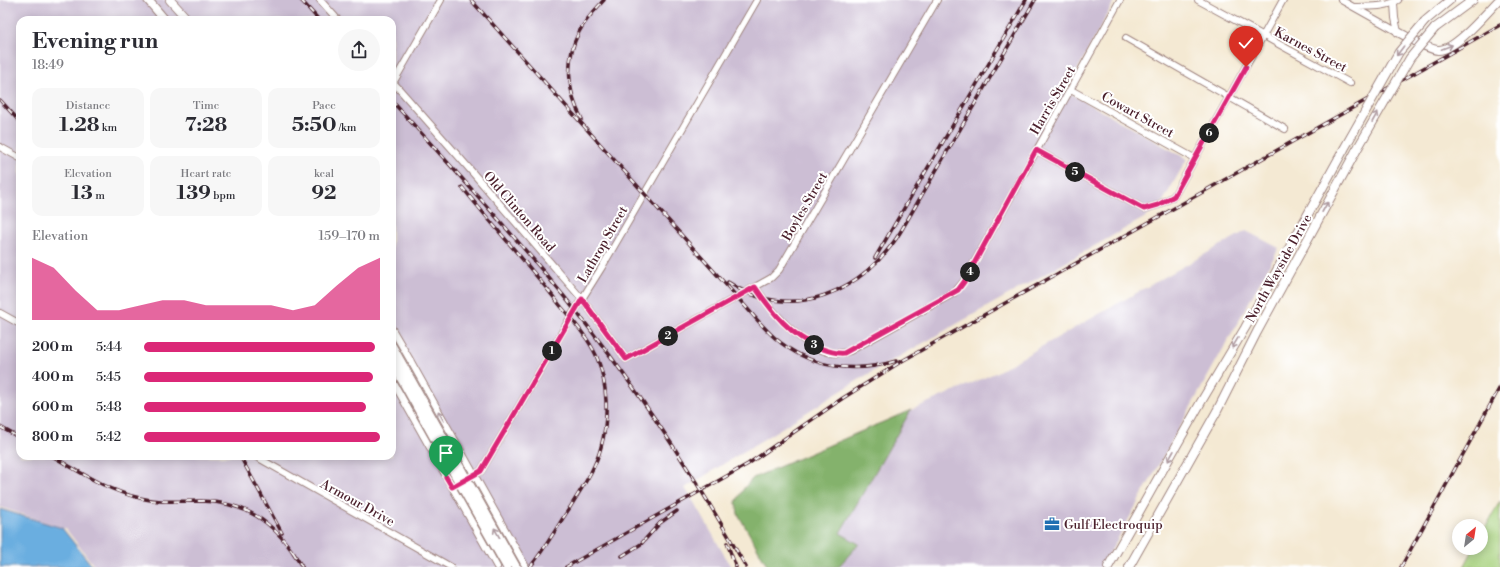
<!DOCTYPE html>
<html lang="en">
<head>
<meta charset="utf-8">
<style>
	:root { --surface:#fff; --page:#f7f7f7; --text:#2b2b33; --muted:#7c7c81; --accent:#db2777 }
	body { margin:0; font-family:"Libre Bodoni",serif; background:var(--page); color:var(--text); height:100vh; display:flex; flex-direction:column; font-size:15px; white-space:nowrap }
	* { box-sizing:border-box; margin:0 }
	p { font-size:13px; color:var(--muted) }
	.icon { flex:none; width:22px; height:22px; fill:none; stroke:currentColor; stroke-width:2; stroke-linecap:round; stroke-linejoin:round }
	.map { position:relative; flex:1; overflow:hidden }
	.side { position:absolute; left:16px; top:16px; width:380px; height:444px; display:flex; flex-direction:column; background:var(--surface); border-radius:12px; box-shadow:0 2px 10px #0003 }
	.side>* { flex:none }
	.needle { width:26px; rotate:30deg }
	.buttons { position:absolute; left:1452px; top:519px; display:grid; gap:8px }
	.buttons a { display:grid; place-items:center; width:36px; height:36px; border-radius:50%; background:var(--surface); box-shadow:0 2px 10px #0003; font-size:20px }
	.pin { position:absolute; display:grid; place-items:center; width:34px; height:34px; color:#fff; margin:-41px -17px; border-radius:50% 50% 50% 0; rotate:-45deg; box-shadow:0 0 4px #0007 }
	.pin .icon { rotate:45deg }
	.km { position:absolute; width:20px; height:20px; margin:-10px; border-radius:50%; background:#222; color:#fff; font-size:11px; line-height:20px; text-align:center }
	.round { display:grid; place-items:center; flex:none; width:42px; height:42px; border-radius:21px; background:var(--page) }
	.headline { display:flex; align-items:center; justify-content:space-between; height:68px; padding:0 16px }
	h1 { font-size:22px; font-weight:700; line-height:30px }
	.stats { display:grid; grid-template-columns:repeat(3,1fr); gap:6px; height:68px; padding:4px 16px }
	.stats div { display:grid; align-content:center; border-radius:10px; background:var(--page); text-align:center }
	.stats b { font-size:20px; font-weight:700 }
	.stats small { font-size:11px; font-weight:400 }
	.stats p { font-size:11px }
	.chart { height:112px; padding:8px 16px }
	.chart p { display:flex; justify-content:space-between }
	.chart svg { width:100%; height:72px; margin-top:4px; fill:var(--accent); opacity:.7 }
	ul { padding:0 16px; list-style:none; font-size:13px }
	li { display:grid; grid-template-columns:64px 48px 1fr; align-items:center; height:30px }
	li i { height:10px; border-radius:5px; background:var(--accent) }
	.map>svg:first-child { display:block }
	.industrial { fill:#ccbed4; fill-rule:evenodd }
	.green { fill:#a6d07c; stroke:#787854 }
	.forest { fill:#84b26c; stroke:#67684c }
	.water { fill:#6baee0; stroke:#5a6686 }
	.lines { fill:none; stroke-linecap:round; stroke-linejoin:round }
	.minor-casing { stroke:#9f847f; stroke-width:8 }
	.major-casing { stroke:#9f847f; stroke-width:10 }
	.minor { stroke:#fff; stroke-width:6 }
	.major { stroke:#fff; stroke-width:8 }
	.rail-casing { stroke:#4a1f2b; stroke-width:3.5 }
	.rail { stroke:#fff; stroke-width:2; stroke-dasharray:6; stroke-linecap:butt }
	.major-bridge-casing { stroke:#9f847f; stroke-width:10; stroke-linecap:butt }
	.major-bridge { stroke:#fff; stroke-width:8 }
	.oneway { stroke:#ae9aa0 }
	.route-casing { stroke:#fff; stroke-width:8 }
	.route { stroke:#db2777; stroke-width:5 }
	.labels { text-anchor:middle; stroke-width:4; stroke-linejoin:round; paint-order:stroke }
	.street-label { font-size:13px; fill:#4a1f2b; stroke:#fff }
	.poi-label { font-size:13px; fill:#4a1f2b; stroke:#fff; text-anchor:start }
</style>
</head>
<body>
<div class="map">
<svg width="1500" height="567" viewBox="0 0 1500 567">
	<rect width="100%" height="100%" fill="#fff"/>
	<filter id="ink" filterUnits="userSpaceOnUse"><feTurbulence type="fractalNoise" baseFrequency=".025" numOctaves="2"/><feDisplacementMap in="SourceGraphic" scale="8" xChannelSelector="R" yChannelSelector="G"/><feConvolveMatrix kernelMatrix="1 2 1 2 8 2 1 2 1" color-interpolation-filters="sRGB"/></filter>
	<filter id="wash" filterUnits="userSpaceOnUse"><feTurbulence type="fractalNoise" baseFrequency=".012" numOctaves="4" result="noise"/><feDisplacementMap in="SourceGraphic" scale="16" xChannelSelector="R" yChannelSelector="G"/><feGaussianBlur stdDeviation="0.9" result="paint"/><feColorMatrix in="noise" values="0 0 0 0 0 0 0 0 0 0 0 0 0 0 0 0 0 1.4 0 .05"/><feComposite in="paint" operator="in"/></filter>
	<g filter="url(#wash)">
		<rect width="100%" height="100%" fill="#f4e9d3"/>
		<!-- industrial -->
		<path class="industrial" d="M0 0H1115L1066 91 1187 159 1158 210 865 376 685 488 701 514 731 567H95L66 529 0 507ZM20 20H392V456H20Z
			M1246 231 1279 248 1102 567H838L858 544 840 533 911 410 995 373Z"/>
		<!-- green -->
		<path class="green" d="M1500 501V567H1464L1474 548H1481V536Z"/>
		<!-- forest -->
		<path class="forest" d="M911 410 840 533 859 544 838 567H768L738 514 736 502 744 488 753 478Z"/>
		<!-- water -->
		<path class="water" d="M0 509 62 528 93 567H0Z"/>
	</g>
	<g filter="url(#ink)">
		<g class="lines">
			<!-- minor casing -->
			<g class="minor-casing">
				<path id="minor" d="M320 0 338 20
					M1198 0 1350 83
					M1341 0 1398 32
					M1394 3 1395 18 1398 32
					M1354 7C1368 6 1386 8 1398 0
					M1126 38 1285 129
					M392 81 460 158 582 299 626 359 771 278 779 270 937 0
					M393 83 441 0
					M1071 90 1194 158
					M0 147 20 158
					M1036 150 1144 209 1158 205 1174 196 1283 0
					M755 287C773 313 814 364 850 351L954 293 964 281 1120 0
					M0 313 20 324
					M392 329 409 358 526 567
					M392 380 497 567
					M255 456 451 567
					M452 487 481 471 548 357 570 318 602 267 757 0"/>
			</g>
			<!-- major casing -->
			<g class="major-casing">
				<path id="major" d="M148 0 165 20
					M170 0 188 20
					M1425 21 1450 0
					M1435 28 1473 0
					M1398 32C1408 37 1427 49 1438 50 1455 51 1486 13 1499 0
					M392 346 453 455
					M392 362 446 459
					M1108 567 1201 402 1245 328 1344 149
					M1129 567 1217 411 1257 332 1356 151"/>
			</g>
			<!-- minor -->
			<use href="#minor" class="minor"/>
			<!-- major -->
			<use href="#major" class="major"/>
			<!-- rail casing -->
			<g class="rail-casing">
				<path id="rail" d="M301 0 319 20
					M471 0 737 297C750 311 761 326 775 338 810 368 853 374 896 361
					M0 100 20 122
					M392 101C443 157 494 213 543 271 620 362 688 463 746 567
					M582 119C567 93 565 59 579 32 585 20 595 10 604 0
					M462 187C494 227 528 264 559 304 572 320 587 336 596 355 608 383 609 418 601 447 595 470 581 489 569 509 556 528 545 549 530 567
					M875 258 1026 0
					M728 282C791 325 865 291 901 231L1035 0
					M0 427 20 438
					M52 456C80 472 108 491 140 498 160 503 180 501 201 501 244 502 273 521 296 557
					M240 456 282 533
					M727 543 736 567
					M293 552 302 567
					M622 556 641 544 660 523 677 511
					M566 567 748 464 843 398 902 361 1500 25
					M1401 567 1500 387"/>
			</g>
			<!-- rail -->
			<use href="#rail" class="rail"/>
			<!-- major-bridge casing -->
			<g class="major-bridge-casing">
				<path id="major-bridge" d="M1344 149 1399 52 1425 21
					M1356 151 1410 58 1435 28
					M453 455 516 567
					M446 459 507 567"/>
			</g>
			<!-- major-bridge -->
			<use href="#major-bridge" class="major-bridge"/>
		</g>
		<!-- one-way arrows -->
		<defs><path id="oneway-shaft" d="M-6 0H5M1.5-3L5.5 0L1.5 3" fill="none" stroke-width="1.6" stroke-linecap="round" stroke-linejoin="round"/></defs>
		<g class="oneway">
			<use href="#oneway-shaft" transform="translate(1447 47) rotate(-21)"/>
			<use href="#oneway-shaft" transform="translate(1400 51) rotate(127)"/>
			<use href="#oneway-shaft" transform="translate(1375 117) rotate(-61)"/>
			<use href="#oneway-shaft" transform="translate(1325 207) rotate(-61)"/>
			<use href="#oneway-shaft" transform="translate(1235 343) rotate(121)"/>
			<use href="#oneway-shaft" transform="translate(441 416) rotate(-119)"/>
			<use href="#oneway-shaft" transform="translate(1171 456) rotate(119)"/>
			<use href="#oneway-shaft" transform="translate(497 533) rotate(-119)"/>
		</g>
	</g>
	<g class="lines" filter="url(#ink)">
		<!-- route casing -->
		<g class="route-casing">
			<path id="route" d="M446 477 452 487 481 471 582 299 626 359 755 287C772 312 791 336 820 348 828 351 836 354 844 353L958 290 964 282 1036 150 1144 209 1158 205 1174 196 1246 67"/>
		</g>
		<!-- route -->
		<use href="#route" class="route"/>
	</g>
	<!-- icons -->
	<defs>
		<g id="office-bare" transform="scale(1.2)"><path d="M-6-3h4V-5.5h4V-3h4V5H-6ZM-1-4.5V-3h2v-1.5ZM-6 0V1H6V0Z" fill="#1f6fb2" stroke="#fff" stroke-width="2.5" paint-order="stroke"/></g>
	</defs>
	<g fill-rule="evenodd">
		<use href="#office-bare" x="1052" y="524"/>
	</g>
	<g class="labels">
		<!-- street labels -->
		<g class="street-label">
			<text transform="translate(1311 49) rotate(28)" y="5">Karnes Street</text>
			<text transform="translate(1052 100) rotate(-60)" y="5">Harris Street</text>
			<text transform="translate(1138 114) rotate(29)" y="5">Cowart Street</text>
			<text transform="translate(804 206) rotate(-60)" y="5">Boyles Street</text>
			<text transform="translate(520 211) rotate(49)" y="5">Old Clinton Road</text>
			<text transform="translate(602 244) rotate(-60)" y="5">Lathrop Street</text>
			<text transform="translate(1278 268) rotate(-61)" y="5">North Wayside Drive</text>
			<text transform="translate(358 502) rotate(29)" y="5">Armour Drive</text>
		</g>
		<!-- poi labels -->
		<g class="poi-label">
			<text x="1064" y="529">Gulf Electroquip</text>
		</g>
	</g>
</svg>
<div class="buttons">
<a><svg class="needle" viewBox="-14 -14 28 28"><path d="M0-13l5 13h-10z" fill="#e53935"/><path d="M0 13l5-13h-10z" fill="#7c7c81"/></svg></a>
</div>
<div class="pin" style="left:446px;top:477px;background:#1e9e55"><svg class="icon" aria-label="arrive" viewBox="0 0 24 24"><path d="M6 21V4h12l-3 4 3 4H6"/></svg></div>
<div class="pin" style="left:1246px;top:67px;background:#d93025"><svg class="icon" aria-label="check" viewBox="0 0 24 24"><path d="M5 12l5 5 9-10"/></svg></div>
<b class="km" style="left:552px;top:351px">1</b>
<b class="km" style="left:668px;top:336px">2</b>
<b class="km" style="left:814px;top:345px">3</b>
<b class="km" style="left:970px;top:272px">4</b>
<b class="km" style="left:1075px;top:172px">5</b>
<b class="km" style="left:1209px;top:133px">6</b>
<section class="side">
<div class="headline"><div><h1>Evening run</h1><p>18:49</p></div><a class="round"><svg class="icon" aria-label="share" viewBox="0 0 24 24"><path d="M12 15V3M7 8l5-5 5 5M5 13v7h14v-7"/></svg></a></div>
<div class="stats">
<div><p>Distance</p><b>1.28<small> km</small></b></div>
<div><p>Time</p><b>7:28</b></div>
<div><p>Pace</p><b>5:50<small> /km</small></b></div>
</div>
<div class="stats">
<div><p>Elevation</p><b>13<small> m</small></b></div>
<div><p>Heart rate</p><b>139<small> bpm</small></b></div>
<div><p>kcal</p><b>92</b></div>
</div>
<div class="chart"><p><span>Elevation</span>159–170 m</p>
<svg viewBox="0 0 160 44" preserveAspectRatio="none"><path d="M0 44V6L10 12L20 26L30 38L40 38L50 35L60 32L70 32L80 35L90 35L100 35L110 35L120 38L130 35L140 23L150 12L160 6V44z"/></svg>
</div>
<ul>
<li><b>200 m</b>5:44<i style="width:98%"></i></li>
<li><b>400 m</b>5:45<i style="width:97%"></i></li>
<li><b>600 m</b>5:48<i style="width:94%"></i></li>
<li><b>800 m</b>5:42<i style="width:100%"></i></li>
</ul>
</section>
</div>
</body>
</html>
